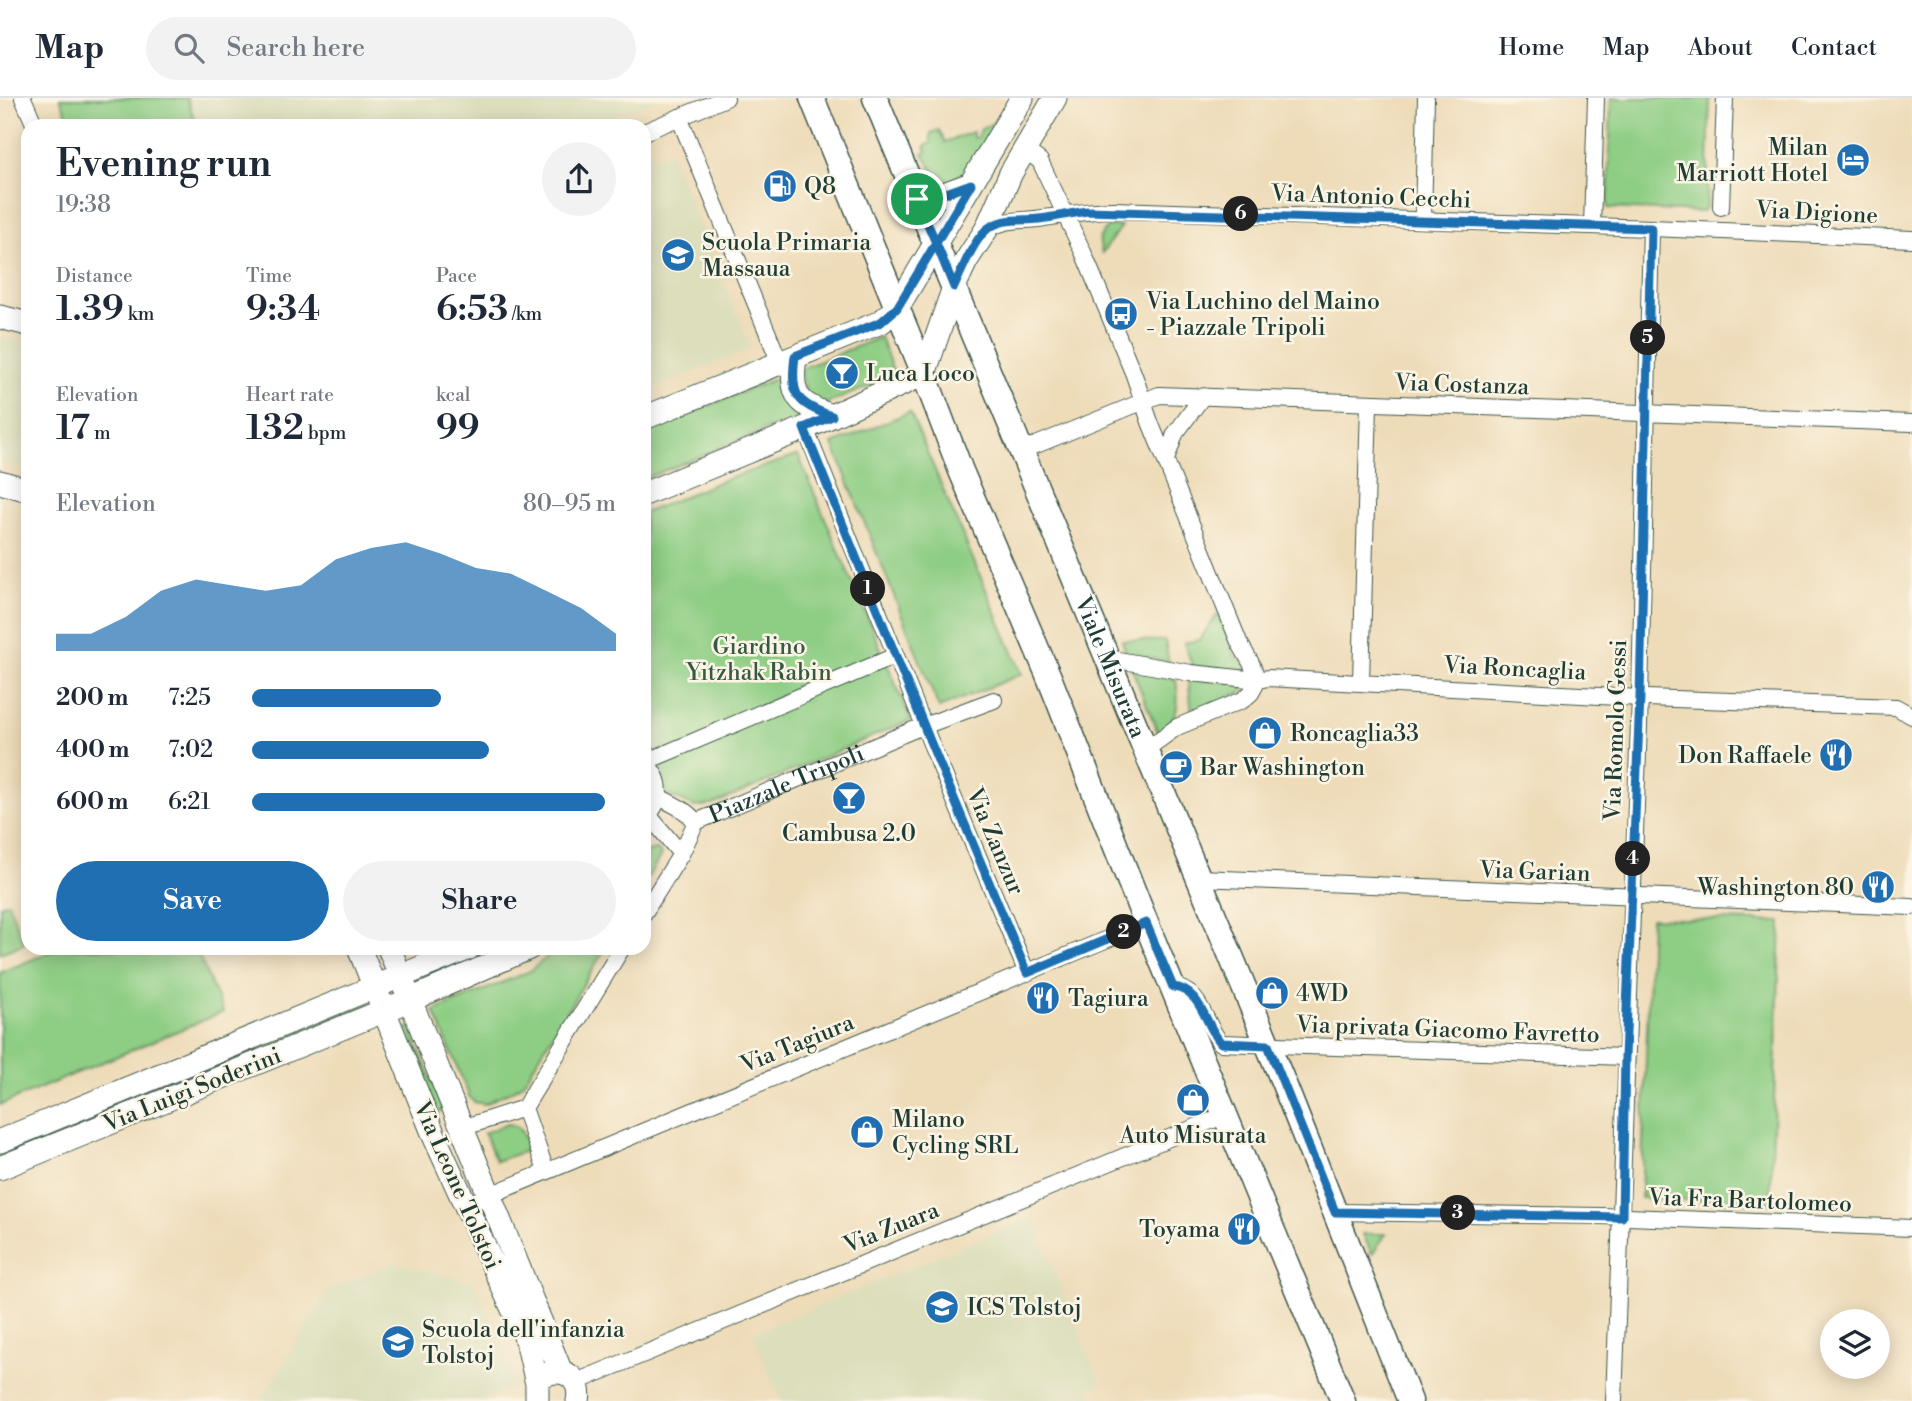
<!DOCTYPE html>
<html lang="en">
<head>
<meta charset="utf-8">
<style>
	:root { --surface:#fff; --page:#f2f2f3; --text:#1f2937; --muted:#747a83; --line:#e0e1e3; --accent:#1f6fb2 }
	body { margin:0; font-family:"Libre Bodoni",serif; background:var(--page); color:var(--text); height:100vh; display:flex; flex-direction:column; font-size:26px; white-space:nowrap }
	* { box-sizing:border-box; margin:0 }
	p { font-size:23px; color:var(--muted) }
	.icon { flex:none; width:38px; height:38px; fill:none; stroke:currentColor; stroke-width:2; stroke-linecap:round; stroke-linejoin:round }
	.map { position:relative; flex:1; overflow:hidden }
	.drawer { position:absolute; left:21px; top:21px; width:630px; height:836px; display:flex; flex-direction:column; background:var(--surface); border-radius:21px; box-shadow:0 4px 18px #0003 }
	.drawer>* { flex:none }
	.tools { position:absolute; left:1820px; top:1211px; display:grid; gap:14px }
	.tools a { display:grid; place-items:center; width:70px; height:70px; border-radius:50%; background:var(--surface); box-shadow:0 4px 18px #0003; font-size:35px }
	.pin { position:absolute; display:grid; place-items:center; width:60px; height:60px; color:#fff; margin:-30px; border:4px solid #fff; border-radius:50%; box-shadow:0 2px 7px #0007 }
	.km { position:absolute; width:35px; height:35px; margin:-18px; border-radius:50%; background:#222; color:#fff; font-size:19px; line-height:35px; text-align:center }
	.round { display:grid; place-items:center; flex:none; width:74px; height:74px; border-radius:37px; background:var(--page) }
	.overview { display:flex; align-items:center; justify-content:space-between; height:119px; padding:0 35px }
	h1 { font-size:38px; font-weight:600; line-height:52px }
	.metrics { display:grid; grid-template-columns:repeat(3,1fr); gap:10px; height:119px; padding:7px 35px }
	.metrics div { display:grid; align-content:center }
	.metrics b { font-size:35px; font-weight:600 }
	.metrics small { font-size:19px; font-weight:400 }
	.metrics p { font-size:19px }
	.chart { height:196px; padding:14px 35px }
	.chart p { display:flex; justify-content:space-between }
	.chart svg { width:100%; height:126px; margin-top:7px; fill:var(--accent); opacity:.7 }
	.primary-button { display:flex; gap:14px; margin-top:auto; padding:14px 35px }
	.primary-button a { flex:1; height:80px; border-radius:42px; background:var(--accent); color:#fff; font-size:28px; font-weight:600; line-height:80px; text-align:center }
	.primary-button a+a { background:var(--page); color:var(--text) }
	ul { padding:0 35px; list-style:none; font-size:23px }
	li { display:grid; grid-template-columns:112px 84px 1fr; align-items:center; height:52px }
	li i { height:18px; border-radius:9px; background:var(--accent) }
	header { display:flex; align-items:center; gap:42px; box-sizing:border-box; height:98px; padding:0 35px; background:var(--surface); border-bottom:2px solid var(--line) }
	header strong { font-size:33px }
	nav { display:flex; gap:38px; margin-inline-start:auto; font-size:24px }
	.search { width:490px; height:63px; background:var(--page); display:flex; align-items:center; gap:18px; box-sizing:border-box; padding:0 24px; border-radius:38px; color:var(--muted); font-size:26px }
	.map>svg:first-child { display:block }
	.built { fill:#dcdebc }
	.green { fill:#8ecd84; stroke:#56855c; stroke-width:2 }
	.lines { fill:none; stroke-linecap:round; stroke-linejoin:round }
	.street-casing { stroke:#3e5548; stroke-width:18 }
	.secondary-casing { stroke:#3e5548; stroke-width:25 }
	.primary-casing { stroke:#3e5548; stroke-width:27 }
	.street { stroke:#fff; stroke-width:16 }
	.secondary { stroke:#fff; stroke-width:23 }
	.primary { stroke:#fff; stroke-width:24 }
	.route-casing { stroke:#fff; stroke-width:14 }
	.route { stroke:#1f6fb2; stroke-width:9 }
	.labels { text-anchor:middle; stroke-width:5; stroke-linejoin:round; paint-order:stroke }
	.poi-label { font-size:23px; fill:#1f3d34; stroke:#fcf5e5; text-anchor:start }
	.street-label { font-size:23px; fill:#1f3d34; stroke:#fcf5e5 }
	.park-label { font-size:23px; fill:#355a44; stroke:#fcf5e5 }
</style>
</head>
<body>
<header>
<strong>Map</strong>
<div class="search"><svg class="icon" aria-label="search" viewBox="0 0 24 24"><circle cx="10" cy="10" r="6"/><path d="M15 15l6 6"/></svg>Search here</div>
<nav><a>Home</a><a>Map</a><a>About</a><a>Contact</a></nav>
</header>
<div class="map">
<svg width="1912" height="1303" viewBox="0 0 1912 1303">
	<rect width="100%" height="100%" fill="#fcf5e5"/>
	<filter id="ink" filterUnits="userSpaceOnUse"><feTurbulence type="fractalNoise" baseFrequency=".0143" numOctaves="2"/><feDisplacementMap in="SourceGraphic" scale="14" xChannelSelector="R" yChannelSelector="G"/><feConvolveMatrix kernelMatrix="1 2 1 2 8 2 1 2 1" color-interpolation-filters="sRGB"/></filter>
	<filter id="wash" filterUnits="userSpaceOnUse"><feTurbulence type="fractalNoise" baseFrequency=".00686" numOctaves="4" result="noise"/><feDisplacementMap in="SourceGraphic" scale="28" xChannelSelector="R" yChannelSelector="G"/><feGaussianBlur stdDeviation="1.57" result="paint"/><feColorMatrix in="noise" values="0 0 0 0 0 0 0 0 0 0 0 0 0 0 0 0 0 1.4 0 .05"/><feComposite in="paint" operator="in"/></filter>
	<g filter="url(#wash)">
		<rect width="100%" height="100%" fill="#eedcb9"/>
		<!-- built -->
		<path class="built" d="M187 0H659L591 28H197Z
			M670 53 751 251 644 295V64Z
			M0 238 28 245V371L0 364Z
			M1033 1119 1101 1287 1090 1291 1095 1303H781L753 1235Z
			M395 1164 475 1185 517 1288 481 1303H260L329 1191Z"/>
		<!-- green -->
		<path class="green" d="M60 0H187L197 28H72Z
			M1611 0H1710L1707 108 1703 114 1608 110Z
			M1000 22 966 73 942 88 923 56 927 54 925 48 931 45V35L939 32 945 44 973 34V40L978 39 981 31Z
			M1109 128H1121L1102 155C1098 141 1098 138 1109 128Z
			M880 239 895 278 821 308 810 307 800 273 805 269Z
			M782 278 806 320 792 326H780L644 381V334Z
			M910 314 1022 576 939 610 833 346Z
			M798 357 911 622 712 707 695 709 666 696 644 662V415L721 383Z
			M1218 516 1235 558 1244 563 1246 575 1193 569 1184 545 1199 542Z
			M1122 542 1165 543 1169 564 1126 556Z
			M1131 569 1176 581C1179 609 1180 616 1159 637Z
			M1188 580 1247 587 1242 594 1192 615Z
			M654 752H658L661 757 644 786V756Z
			M8 804 24 846 0 855V807Z
			M1651 820 1781 824 1770 1106 1641 1100Z
			M59 850 196 851 223 914 0 1007V875Z
			M557 851H605L522 987 485 1006 474 1004 470 1000 434 913 530 873Z
			M366 904 371 908 0 1063V1055Z
			M410 929 443 1011 441 1014 436 1012 403 932Z
			M507 1026C522 1026 524 1040 529 1052L496 1063 484 1035Z
			M1363 1136H1386L1372 1156Z"/>
	</g>
	<g filter="url(#ink)">
		<g class="lines">
			<!-- street casing -->
			<g class="street-casing">
				<g id="street">
					<path d="M23 0 35 28"/>
					<path d="M679 19 780 265"/>
					<path d="M644 34 726 0"/>
					<path d="M1024 51 1040 63 1083 154 1134 277 1150 324 1239 544 1251 565 1258 582"/>
					<path d="M1721 109 1725 0"/>
					<path d="M1423 122 1426 0"/>
					<path d="M1592 128 1596 0"/>
					<path d="M986 132C1008 119 1020 124 1044 120 1067 117 1090 112 1114 112L1651 130 1912 141"/>
					<path d="M805 330 932 648 1027 875"/>
					<path d="M1020 351 1036 347 1159 297 1912 325"/>
					<path d="M1166 362 1175 336 1203 298"/>
					<path d="M1107 560 1191 575 1258 582 1268 580 1618 599 1896 609 1912 618"/>
					<path d="M1361 583 1369 306"/>
					<path d="M1145 652 1177 629 1243 602 1251 595 1258 582"/>
					<path d="M657 659 895 558"/>
					<path d="M655 697C670 705 686 711 696 724"/>
					<path d="M646 714 681 756"/>
					<path id="s1" d="M696 724 913 632 994 602"/>
					<path d="M1199 780 1912 809"/>
					<path d="M644 815 681 756 696 724"/>
					<path d="M1173 889C1202 892 1204 927 1221 945L1625 959"/>
					<path d="M524 1010 546 1073"/>
					<path d="M462 1030 524 1010 622 850"/>
					<path d="M466 1107 1146 825"/>
					<path d="M1335 1114 1602 1118 1912 1130"/>
					<path d="M576 1284 1225 1017"/>
					<path d="M1614 1303 1640 599 1651 130"/>
				</g>
			</g>
			<!-- secondary casing -->
			<g class="secondary-casing">
				<path id="secondary" d="M917 101 938 98 971 86
					M0 219 28 226
					M795 259C790 297 796 306 832 318
					M644 320 881 224 897 210 1022 0
					M0 384 28 392
					M644 396 805 330 924 276 954 189 966 163 986 132 1011 75 1055 0
					M644 669C659 683 659 702 644 716
					M359 850 435 1040 527 1242 537 1286V1303
					M389 850 561 1274
					M0 1043 469 850
					M0 1070 410 902 529 850
					M547 1276C567 1269 582 1283 578 1303"/>
			</g>
			<!-- primary casing -->
			<g class="primary-casing">
				<g id="primary">
					<path d="M812 0 924 276 961 373 1049 579 1146 825 1343 1303"/>
					<path id="s2" d="M875 0 1284 986 1410 1303"/>
				</g>
			</g>
			<!-- street -->
			<use href="#street" class="street"/>
			<!-- secondary -->
			<use href="#secondary" class="secondary"/>
			<!-- primary -->
			<use href="#primary" class="primary"/>
		</g>
	</g>
	<g class="lines" filter="url(#ink)">
		<!-- route casing -->
		<g class="route-casing">
			<path id="route" d="M917 101 936 145 897 210 881 224 795 258C790 297 796 306 832 318L804 330 932 648 1027 875 1146 825 1173 889C1202 892 1204 926 1221 945L1268 947 1335 1114 1622 1119 1625 959 1640 599 1651 130 1088 113C1072 115 1056 119 1039 121 1022 123 1001 119 986 132 973 144 962 172 954 189L936 145 971 86 938 98 917 101"/>
		</g>
		<!-- route -->
		<use href="#route" class="route"/>
	</g>
	<!-- icons -->
	<defs>
		<g id="hotel-disc" transform="scale(1.75)"><circle r="9.5" fill="#1f6fb2" stroke="#fcf5e5"/><path d="M-6-4.5h1.5V1H6V5H4.5V3h-9V5H-6ZM-4 0a1.8 1.8 0 1 1 3.6 0ZM.5 0V-2.5h3Q6-2.5 6 0Z" fill="#fff"/></g>
		<g id="fuel-disc" transform="scale(1.75)"><circle r="9.5" fill="#1f6fb2" stroke="#fcf5e5"/><path d="M-5.5-6h7V0h2V4h1.3V-2.5L3-4.5l.8-.8L6-3V5H2.5V1h-1V6h-7ZM-4.2-4.7v3.2H.2V-4.7Z" fill="#fff"/></g>
		<g id="school-disc" transform="scale(1.75)"><circle r="9.5" fill="#1f6fb2" stroke="#fcf5e5"/><path d="M0-5L7-2L0 1L-7-2ZM-4 1L0 2.5L4 1V4Q0 6-4 4Z" fill="#fff"/></g>
		<g id="bus-disc" transform="scale(1.75)"><circle r="9.5" fill="#1f6fb2" stroke="#fcf5e5"/><path d="M-5-6H5V4H4V6H2V4H-2V6H-4V4H-5ZM-3.5-4V0h7V-4ZM-3.5 1.2v1.5H-2V1.2ZM2 1.2v1.5H3.5V1.2Z" fill="#fff"/></g>
		<g id="bar-disc" transform="scale(1.75)"><circle r="9.5" fill="#1f6fb2" stroke="#fcf5e5"/><path d="M-6-5H6L.8 .8V4.5H3.5V6h-7V4.5H-.8V.8Z" fill="#fff"/></g>
		<g id="shop-disc" transform="scale(1.75)"><circle r="9.5" fill="#1f6fb2" stroke="#fcf5e5"/><path d="M-5-2.5h2.3a2.7 3.5 0 0 1 5.4 0H5L5.5 6h-11ZM-1.5-2.5h3a1.5 2.3 0 0 0-3 0Z" fill="#fff"/></g>
		<g id="restaurant-disc" transform="scale(1.75)"><circle r="9.5" fill="#1f6fb2" stroke="#fcf5e5"/><path d="M-5-6h1v4h1v-4h1v4h1v-4h1v5L-1.5 .5V6h-2V.5L-5-1ZM5-6V6H3V1.5H1.5Q1.5-4 5-6Z" fill="#fff"/></g>
		<g id="cafe-disc" transform="scale(1.75)"><circle r="9.5" fill="#1f6fb2" stroke="#fcf5e5"/><path d="M-5.5-4.5H6V0H3Q3 3.5 0 3.5H-2.5Q-5.5 3.5-5.5 0ZM3-3.2v2h1.7v-2ZM-6 4.5H4V6H-6Z" fill="#fff"/></g>
	</defs>
	<g fill-rule="evenodd">
		<use href="#hotel-disc" x="1853" y="62"/>
		<use href="#fuel-disc" x="780" y="88"/>
		<use href="#school-disc" x="678" y="157"/>
		<use href="#bus-disc" x="1121" y="216"/>
		<use href="#bar-disc" x="842" y="275"/>
		<use href="#shop-disc" x="1265" y="635"/>
		<use href="#restaurant-disc" x="1836" y="657"/>
		<use href="#cafe-disc" x="1176" y="669"/>
		<use href="#bar-disc" x="849" y="700"/>
		<use href="#restaurant-disc" x="1878" y="789"/>
		<use href="#shop-disc" x="1272" y="895"/>
		<use href="#restaurant-disc" x="1043" y="900"/>
		<use href="#shop-disc" x="1193" y="1002"/>
		<use href="#shop-disc" x="867" y="1034"/>
		<use href="#restaurant-disc" x="1244" y="1131"/>
		<use href="#school-disc" x="942" y="1209"/>
		<use href="#school-disc" x="398" y="1244"/>
	</g>
	<g class="labels">
		<!-- poi labels -->
		<g class="poi-label">
			<text x="1828" y="57" text-anchor="end">Milan<tspan x="1828" dy="26">Marriott Hotel</tspan></text>
			<text x="804" y="96">Q8</text>
			<text x="702" y="152">Scuola Primaria<tspan x="702" dy="26">Massaua</tspan></text>
			<text x="1146" y="211">Via Luchino del Maino<tspan x="1146" dy="26">- Piazzale Tripoli</tspan></text>
			<text x="866" y="283">Luca Loco</text>
			<text x="1290" y="643">Roncaglia33</text>
			<text x="1812" y="665" text-anchor="end">Don Raffaele</text>
			<text x="1200" y="677">Bar Washington</text>
			<text x="849" y="743" text-anchor="middle">Cambusa 2.0</text>
			<text x="1854" y="797" text-anchor="end">Washington 80</text>
			<text x="1296" y="903">4WD</text>
			<text x="1068" y="908">Tagiura</text>
			<text x="892" y="1029">Milano<tspan x="892" dy="26">Cycling SRL</tspan></text>
			<text x="1193" y="1045" text-anchor="middle">Auto Misurata</text>
			<text x="1220" y="1139" text-anchor="end">Toyama</text>
			<text x="967" y="1217">ICS Tolstoj</text>
			<text x="422" y="1239">Scuola dell'infanzia<tspan x="422" dy="26">Tolstoj</tspan></text>
		</g>
		<!-- street labels -->
		<g class="street-label">
			<text transform="translate(1371 98) rotate(2)" y="8">Via Antonio Cecchi</text>
			<text transform="translate(1817 114) rotate(3)" y="8">Via Digione</text>
			<text transform="translate(1462 286) rotate(2)" y="8">Via Costanza</text>
			<text dy="8" stroke="none"><textPath href="#s2" startOffset="616">Viale Misurata</textPath></text>
			<text transform="translate(1515 570) rotate(3)" y="8">Via Roncaglia</text>
			<text transform="translate(1615 632) rotate(-88)" y="8">Via Romolo Gessi</text>
			<text dy="8" stroke="none"><textPath href="#s1" startOffset="98">Piazzale Tripoli</textPath></text>
			<text transform="translate(996 743) rotate(67)" y="8">Via Zanzur</text>
			<text transform="translate(1535 773) rotate(2)" y="8">Via Garian</text>
			<text transform="translate(1448 931) rotate(2)" y="8">Via privata Giacomo Favretto</text>
			<text transform="translate(797 945) rotate(-22)" y="8">Via Tagiura</text>
			<text transform="translate(192 991) rotate(-22)" y="8">Via Luigi Soderini</text>
			<text transform="translate(458 1087) rotate(66)" y="8">Via Leone Tolstoi</text>
			<text transform="translate(1750 1102) rotate(2)" y="8">Via Fra Bartolomeo</text>
			<text transform="translate(891 1129) rotate(-22)" y="8">Via Zuara</text>
		</g>
		<!-- park labels -->
		<g class="park-label">
			<text x="759" y="556">Giardino<tspan x="759" dy="26">Yitzhak Rabin</tspan></text>
		</g>
	</g>
</svg>
<div class="tools">
<a><svg class="icon" aria-label="layers" viewBox="0 0 24 24"><path d="M12 4l9 5-9 5-9-5zM3 14l9 5 9-5"/></svg></a>
</div>
<div class="pin" style="left:917px;top:101px;background:#1e9e55"><svg class="icon" aria-label="arrive" viewBox="0 0 24 24"><path d="M6 21V4h12l-3 4 3 4H6"/></svg></div>
<b class="km" style="left:868px;top:491px">1</b>
<b class="km" style="left:1124px;top:834px">2</b>
<b class="km" style="left:1458px;top:1115px">3</b>
<b class="km" style="left:1633px;top:761px">4</b>
<b class="km" style="left:1648px;top:240px">5</b>
<b class="km" style="left:1241px;top:116px">6</b>
<section class="drawer">
<div class="overview"><div><h1>Evening run</h1><p>19:38</p></div><a class="round"><svg class="icon" aria-label="share" viewBox="0 0 24 24"><path d="M12 15V3M7 8l5-5 5 5M5 13v7h14v-7"/></svg></a></div>
<div class="metrics">
<div><p>Distance</p><b>1.39<small> km</small></b></div>
<div><p>Time</p><b>9:34</b></div>
<div><p>Pace</p><b>6:53<small> /km</small></b></div>
</div>
<div class="metrics">
<div><p>Elevation</p><b>17<small> m</small></b></div>
<div><p>Heart rate</p><b>132<small> bpm</small></b></div>
<div><p>kcal</p><b>99</b></div>
</div>
<div class="chart"><p><span>Elevation</span>80–95 m</p>
<svg viewBox="0 0 160 44" preserveAspectRatio="none"><path d="M0 44V38L10 38L20 32L30 23L40 19L50 21L60 23L70 21L80 12L90 8L100 6L110 10L120 15L130 17L140 23L150 29L160 38V44z"/></svg>
</div>
<ul>
<li><b>200 m</b>7:25<i style="width:52%"></i></li>
<li><b>400 m</b>7:02<i style="width:65%"></i></li>
<li><b>600 m</b>6:21<i style="width:97%"></i></li>
</ul>
<div class="primary-button"><a>Save</a><a>Share</a></div>
</section>
</div>
</body>
</html>
